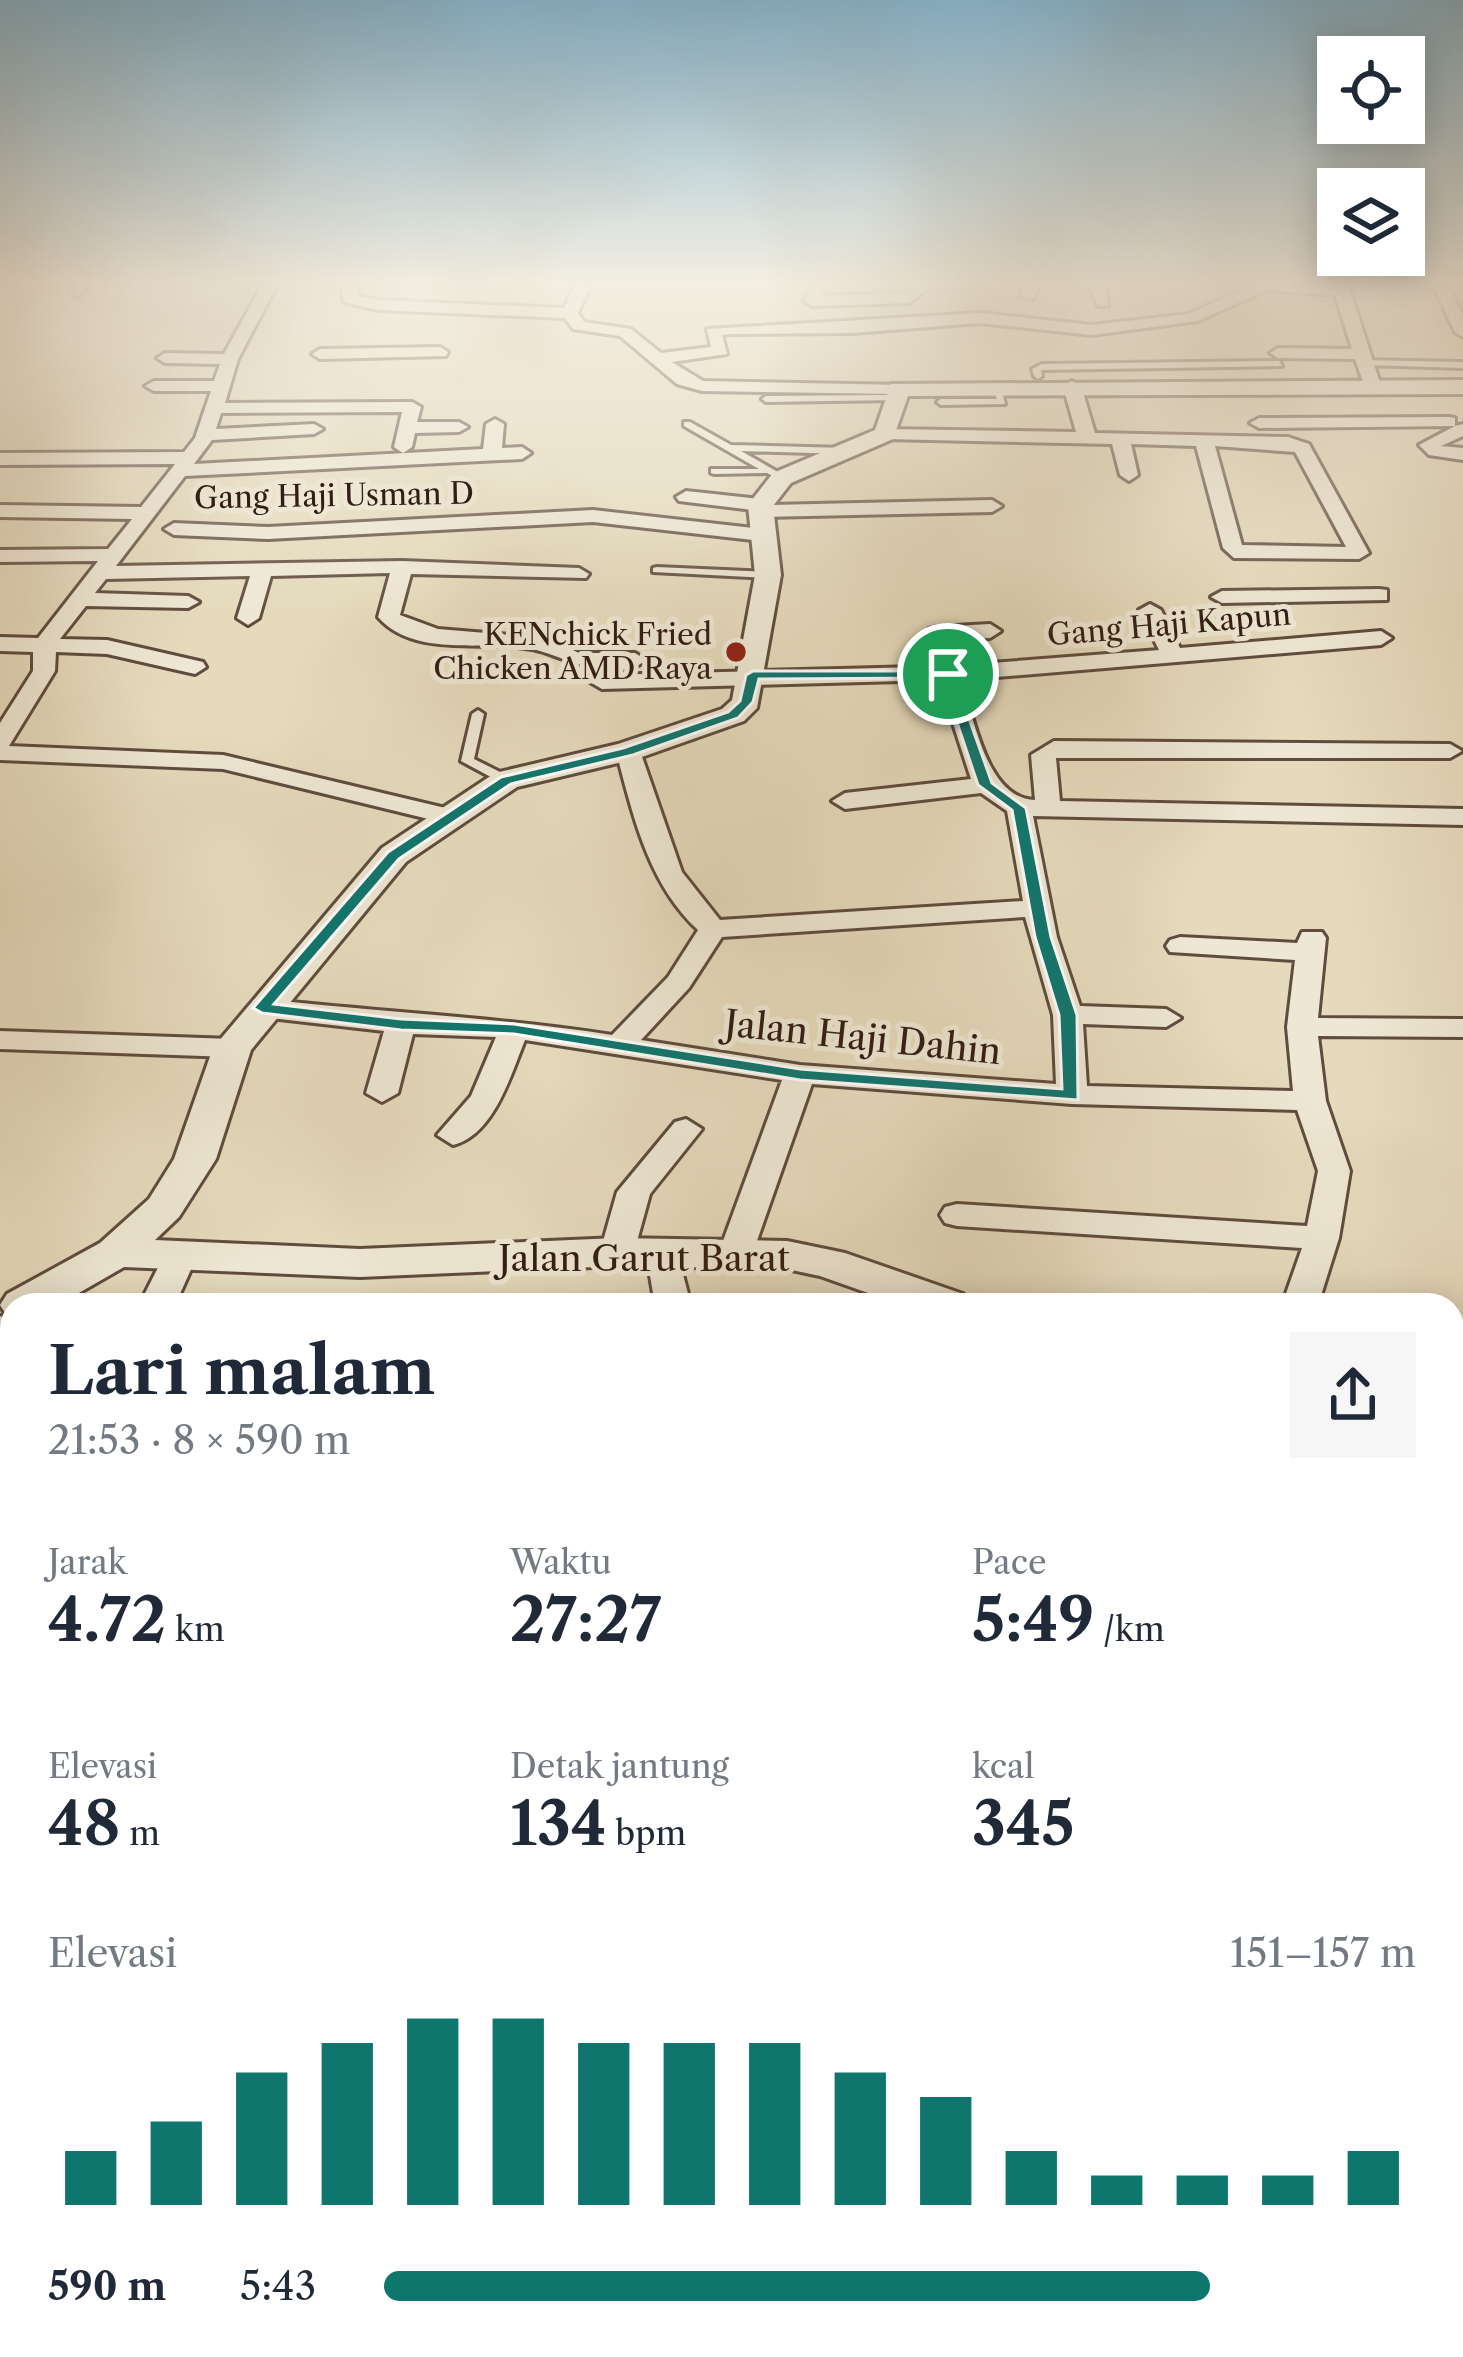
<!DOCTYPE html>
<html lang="id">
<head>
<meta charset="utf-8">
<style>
	:root { --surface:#fff; --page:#f6f6f7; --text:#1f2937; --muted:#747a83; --accent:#0f766e }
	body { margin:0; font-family:"Libre Caslon Text",serif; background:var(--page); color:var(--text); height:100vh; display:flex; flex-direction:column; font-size:45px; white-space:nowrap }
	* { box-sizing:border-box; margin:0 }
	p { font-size:39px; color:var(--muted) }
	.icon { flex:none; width:66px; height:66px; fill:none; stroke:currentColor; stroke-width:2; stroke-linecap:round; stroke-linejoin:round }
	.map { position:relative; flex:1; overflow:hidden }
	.panel { position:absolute; left:0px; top:1293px; width:1464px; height:1065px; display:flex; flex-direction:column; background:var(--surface); border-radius:36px 36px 0 0; box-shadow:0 6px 30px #0003 }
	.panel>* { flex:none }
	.fabs { position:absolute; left:1317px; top:36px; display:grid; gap:24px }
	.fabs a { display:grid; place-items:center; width:108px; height:108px; border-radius:0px; background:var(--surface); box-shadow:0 6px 30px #0003; font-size:60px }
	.pin { position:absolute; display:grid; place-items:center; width:102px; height:102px; color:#fff; margin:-51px; border:6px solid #fff; border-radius:50%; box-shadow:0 3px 12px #0007 }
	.round { display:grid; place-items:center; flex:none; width:126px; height:126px; border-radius:0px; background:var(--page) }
	.overview { display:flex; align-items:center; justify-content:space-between; height:204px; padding:0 48px }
	h1 { font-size:66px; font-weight:800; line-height:90px }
	.figures { display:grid; grid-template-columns:repeat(3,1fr); gap:18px; height:204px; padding:12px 48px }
	.figures div { display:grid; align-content:center }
	.figures b { font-size:60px; font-weight:800 }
	.figures small { font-size:33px; font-weight:400 }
	.figures p { font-size:33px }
	.chart { height:336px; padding:24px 48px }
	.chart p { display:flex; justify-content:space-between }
	.chart svg { width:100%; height:216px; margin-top:12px; stroke:var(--accent); stroke-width:6 }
	ul { padding:0 48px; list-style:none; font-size:39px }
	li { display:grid; grid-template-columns:192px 144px 1fr; align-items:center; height:90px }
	li i { height:30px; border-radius:15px; background:var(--accent) }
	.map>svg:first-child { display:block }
	.green { fill:#b2c093; stroke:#726e54; stroke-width:3 }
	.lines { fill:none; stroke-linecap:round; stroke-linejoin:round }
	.service-casing { stroke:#5f4c3e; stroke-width:6 }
	.minor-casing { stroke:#5f4c3e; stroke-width:6 }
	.tertiary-casing { stroke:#5f4c3e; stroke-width:6 }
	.service { fill:#eee7d3; fill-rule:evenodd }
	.minor { fill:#eee7d3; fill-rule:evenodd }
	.tertiary { fill:#eee7d3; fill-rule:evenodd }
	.route { fill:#0f766e; stroke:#fff; stroke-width:3; fill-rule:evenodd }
	.poi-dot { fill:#8f2418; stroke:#eee7d3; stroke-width:4.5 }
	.labels { text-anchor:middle; stroke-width:10; stroke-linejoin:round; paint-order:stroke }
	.far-street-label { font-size:30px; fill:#321d14; stroke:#eee7d3 }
	.far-poi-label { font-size:30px; fill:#321d14; stroke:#eee7d3; text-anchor:end }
	.street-label { font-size:36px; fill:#321d14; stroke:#eee7d3 }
</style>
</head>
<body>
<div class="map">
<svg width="1463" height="2357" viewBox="0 0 1463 2357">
	<rect width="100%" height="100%" fill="#e5dabc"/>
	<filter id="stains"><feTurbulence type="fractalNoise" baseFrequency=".00167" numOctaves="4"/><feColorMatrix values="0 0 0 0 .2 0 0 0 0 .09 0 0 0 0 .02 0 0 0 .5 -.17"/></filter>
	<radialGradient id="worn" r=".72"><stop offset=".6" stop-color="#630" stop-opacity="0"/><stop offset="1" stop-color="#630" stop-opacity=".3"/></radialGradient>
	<!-- green -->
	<path class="green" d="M0 1877 12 1878V2346H357L355 2357H0Z"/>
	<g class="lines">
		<!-- service casing -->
		<g class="service-casing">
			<path id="service" d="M1362 360 1463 362V368L1365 365Z
				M1279 361 1282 366 1043 370H1041L1042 376 1038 379 1034 376 1032 369 1042 364Z
				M997 384 1001 387 1005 404 941 405 937 402 941 399H997L993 387Z
				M892 395 896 398 895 400 766 402 762 399 766 396Z
				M684 422H690L731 445 845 448 850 451 845 454 741 451 785 476 787 478 782 481 767 473 714 474 711 473V469H759L684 426Z
				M657 567 768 572 773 575 768 578 653 572V568Z
				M478 710 484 714 474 759 510 777V783H502L461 761 472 714Z
				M0 1316C14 1320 12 1332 12 1344 0 1340 0 1328 0 1316Z"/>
		</g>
		<!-- minor casing -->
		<g class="minor-casing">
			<path id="minor" d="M75 285H91L77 297 69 292Z
				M262 285H277L238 359 225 403 412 402 421 407 417 422H459L468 427 459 432 415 433 412 447 403 453 394 447 402 412 221 413 216 429 314 424 323 429 314 434 212 440 194 464 483 449 486 424 495 419 504 424 502 448 522 447 531 453 522 459 185 476 116 566 402 561 579 568 589 574 586 578 411 574 400 615 438 629 548 638 579 653H635L646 660C618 684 569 660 540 651 490 637 417 661 378 617L390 573 271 576 259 618 248 625 237 618 250 576 106 579 95 593 188 596 199 602 188 608 86 606 60 639 107 640 203 662 206 667 195 674 107 654 56 652 55 671 9 746 223 755 458 811 462 816 458 821 449 824 223 769 0 760V723L33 671V652L0 651V637L38 638 98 561 0 562V550L108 549 132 519 0 517V505L141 507 175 464 0 465V453L184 452 195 438 211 391H154L145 386 154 381H214L220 364 165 363 157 358 165 353 224 354Z
				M337 285H358L357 296 378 300 564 308 575 285H591L578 313 584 322 631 329 661 353 711 347 707 329 980 313 1092 325 1189 314 1253 285H1348L1381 386 1366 390 1355 359 1278 358 1270 353 1278 348 1352 349 1335 295 1267 290 1198 321 1092 335 980 323 853 333 732 334 722 335 727 354 672 362 703 381 905 385 908 389 899 394 702 391 677 384 620 336 573 329 565 318 378 310 344 302 342 289Z
				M812 285H827L822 296 905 293 916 285H933L909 303 812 306 804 301Z
				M1024 285H1040L1033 299 1020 296Z
				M1090 285H1106L1108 306H1098Z
				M1433 285H1448L1463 316V337L1455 332Z
				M440 347 448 352 446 356 320 359 312 354 320 349Z
				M1072 381 1081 386 1095 433 1288 437 1309 444 1369 553 1359 559 1234 558 1223 548 1196 446 1131 444 1138 475 1129 481 1120 475 1112 444 885 439 876 434 885 429 1076 432 1063 386ZM1215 446 1295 452 1346 547 1242 545Z
				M1449 417 1455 418V426L1463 424V436L1441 446 1463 448V460L1429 455 1419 445 1455 426 1259 428 1250 423 1259 418Z
				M686 491 760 499 770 505 992 500 1002 506 992 512 762 517 753 510 679 501 676 497Z
				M593 510 762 529 772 535 762 541 593 522 268 539 174 535 164 529 174 523 268 527Z
				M1379 589 1387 590V600L1222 603 1211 597 1222 591Z
				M1150 604 1161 610 1180 648 1381 631 1392 638 1381 645 961 680C974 716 986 799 1035 800L1031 755 1054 741 1450 744 1462 751 1450 758H1056L1060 801 1463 809V825L1033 816 1057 937 1080 1006 1166 1009 1181 1018 1166 1027 1083 1024 1087 1086 1293 1091 1287 1027 1295 960 1170 952 1166 946 1170 940 1180 937 1297 943 1302 932H1322L1326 938 1318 1018 1463 1019V1037L1318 1036 1326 1101 1350 1171 1339 1238 1318 1305H1282L1302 1248 957 1226 945 1223 940 1215 945 1207 957 1204 1307 1226 1318 1171 1297 1110 1072 1104 812 1084 753 1252 748 1260H724L719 1252 782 1080 525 1040C511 1074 494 1135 453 1145L437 1135 471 1096 496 1037 413 1034 398 1093 382 1102 366 1093 384 1031 262 1017 247 1008 262 999C379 1012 496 1017 612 1035L668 977 698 930C648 884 633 815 616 751L628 744 640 751 682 872 720 920 1023 901 1007 811 981 793 845 809 832 801 845 793 971 779 939 680 602 689 590 682 602 675 917 667 911 652 929 629 937 627 990 624 1001 631 990 638 944 640 933 653 939 667 1159 650 1139 610ZM1025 917 1053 1015 1056 1084 800 1065 641 1040 689 988 722 937Z
				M0 1031 232 1039 247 1048 232 1057 0 1049Z
				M686 1119 702 1129 650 1194 634 1252 629 1260H605L600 1252 617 1192 675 1122Z
				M663 1241 675 1244 691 1305H655L646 1252 651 1244Z
				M180 1245 192 1248 197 1256 175 1305H139L168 1248Z
				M0 1529 12 1530V1560L0 1559Z
				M0 1782 12 1784V1820H0Z
				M1452 2152 1463 2156V2289H1452Z
				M1162 2346H1218L1220 2357H1164Z"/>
		</g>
		<!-- tertiary casing -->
		<g class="tertiary-casing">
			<path id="tertiary" d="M1463 380V394L908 396 893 439 791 483 773 506 781 575 757 708 744 721 639 758 517 787 406 862 251 1050 216 1159 179 1217 155 1240 360 1249 617 1238 787 1241 845 1253 963 1294 970 1305H902L820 1276 787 1269 617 1266 360 1277 124 1267 58 1305H12V1317L7 1316 0 1305 7 1294 100 1243 149 1199 174 1159 213 1048 382 848 495 773 618 744 722 709 732 700 755 575 748 505 773 473 875 430 891 384Z
				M1452 1502 1463 1506V1545L1452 1542Z"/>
		</g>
		<!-- service -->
		<use href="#service" class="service"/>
		<!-- minor -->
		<use href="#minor" class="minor"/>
		<!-- tertiary -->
		<use href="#tertiary" class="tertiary"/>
	</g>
	<!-- sky -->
	<linearGradient id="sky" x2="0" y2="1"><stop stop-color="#87b7d2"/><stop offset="0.46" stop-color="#f3eee1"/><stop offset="1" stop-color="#f3eee1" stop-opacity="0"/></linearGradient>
	<rect width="1463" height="615" fill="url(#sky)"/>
	<!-- route -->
	<path class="route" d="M753 671H952L992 783 1026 808 1051 937 1077 1015 1078 1100 800 1080 514 1034 401 1030 262 1013 253 1008 388 852 501 777 623 748 728 712 740 701 746 675ZM942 678 978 785 1012 810 1035 937 1059 1015 1062 1089 800 1069 514 1024 401 1019 274 1004 399 859 511 784 633 755 738 718 753 702 759 679Z"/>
	<!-- markers -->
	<circle class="poi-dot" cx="736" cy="652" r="12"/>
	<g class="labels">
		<!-- far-street labels -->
		<g class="far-street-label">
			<text transform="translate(334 496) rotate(-1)" y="10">Gang Haji Usman D</text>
			<text transform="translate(1169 625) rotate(-5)" y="10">Gang Haji Kapun</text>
		</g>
		<!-- far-poi labels -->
		<g class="far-poi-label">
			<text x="712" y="645">KENchick Fried<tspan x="712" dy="34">Chicken AMD Raya</tspan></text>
		</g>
		<!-- street labels -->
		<g class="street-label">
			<text transform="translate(863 1037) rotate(6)" y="13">Jalan Haji Dahin</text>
			<text x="644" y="1271">Jalan Garut Barat</text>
		</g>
	</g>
	<rect width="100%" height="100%" filter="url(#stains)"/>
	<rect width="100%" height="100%" fill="url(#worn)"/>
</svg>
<div class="fabs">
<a><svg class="icon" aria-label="locate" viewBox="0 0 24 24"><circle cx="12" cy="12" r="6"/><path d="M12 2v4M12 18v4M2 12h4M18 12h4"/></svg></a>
<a><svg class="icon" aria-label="layers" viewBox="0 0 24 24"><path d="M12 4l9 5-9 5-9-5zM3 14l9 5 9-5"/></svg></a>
</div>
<div class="pin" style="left:948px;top:674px;background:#1e9e55"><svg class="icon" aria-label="arrive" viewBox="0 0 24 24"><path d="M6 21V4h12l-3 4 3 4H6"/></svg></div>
<section class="panel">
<div class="overview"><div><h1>Lari malam</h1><p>21:53 · 8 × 590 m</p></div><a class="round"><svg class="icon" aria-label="share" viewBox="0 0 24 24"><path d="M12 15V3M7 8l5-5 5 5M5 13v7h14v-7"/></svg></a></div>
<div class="figures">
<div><p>Jarak</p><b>4.72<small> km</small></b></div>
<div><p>Waktu</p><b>27:27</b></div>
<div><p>Pace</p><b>5:49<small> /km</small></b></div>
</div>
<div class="figures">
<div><p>Elevasi</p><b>48<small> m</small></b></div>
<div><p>Detak jantung</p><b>134<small> bpm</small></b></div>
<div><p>kcal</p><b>345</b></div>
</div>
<div class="chart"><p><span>Elevasi</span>151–157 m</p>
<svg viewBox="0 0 160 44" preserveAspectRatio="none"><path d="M5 44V33M15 44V27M25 44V17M35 44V11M45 44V6M55 44V6M65 44V11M75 44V11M85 44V11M95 44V17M105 44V22M115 44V33M125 44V38M135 44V38M145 44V38M155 44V33"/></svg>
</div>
<ul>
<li><b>590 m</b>5:43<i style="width:80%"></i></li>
</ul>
</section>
</div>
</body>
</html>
